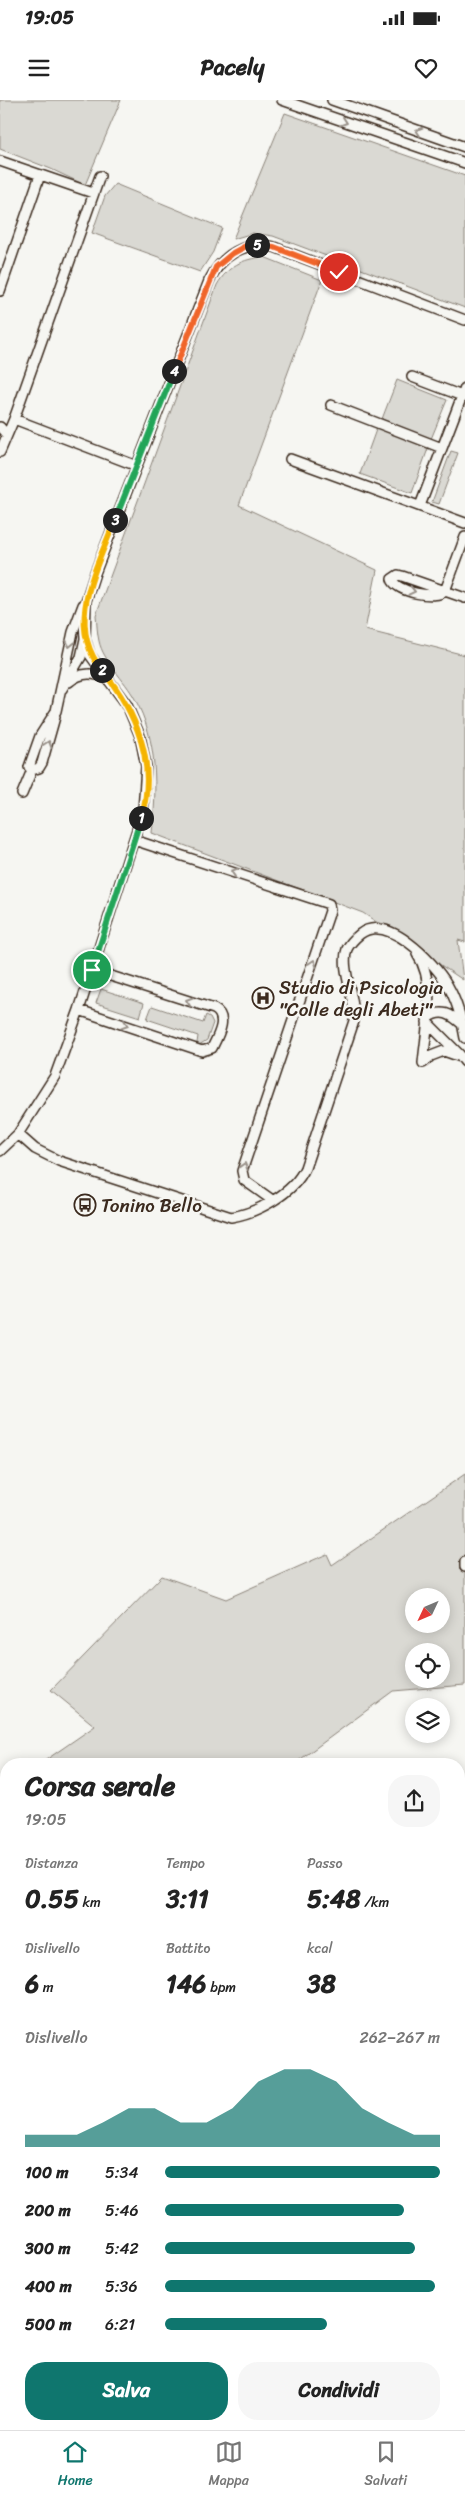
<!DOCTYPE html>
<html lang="it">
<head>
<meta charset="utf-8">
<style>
	:root { --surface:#fff; --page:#f6f6f6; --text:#222; --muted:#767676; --line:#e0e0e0; --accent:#0f766e }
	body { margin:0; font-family:Sriracha,sans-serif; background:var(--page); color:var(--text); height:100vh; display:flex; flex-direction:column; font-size:19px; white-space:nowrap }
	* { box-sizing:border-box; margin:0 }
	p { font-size:16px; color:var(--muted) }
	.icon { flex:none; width:28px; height:28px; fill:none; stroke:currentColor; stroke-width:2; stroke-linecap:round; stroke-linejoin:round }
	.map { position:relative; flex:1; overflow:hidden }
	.panel { position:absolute; left:0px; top:1658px; width:465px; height:672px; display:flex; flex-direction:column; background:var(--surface); border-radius:20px 20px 0 0; box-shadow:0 2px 12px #0003 }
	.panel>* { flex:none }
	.needle { width:32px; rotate:226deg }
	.fabs { position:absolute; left:405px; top:1488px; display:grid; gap:10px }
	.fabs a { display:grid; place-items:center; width:45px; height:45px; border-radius:50%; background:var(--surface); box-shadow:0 2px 12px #0003; font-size:25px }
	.pin { position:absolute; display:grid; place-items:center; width:42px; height:42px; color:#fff; margin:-21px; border:2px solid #fff; border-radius:50%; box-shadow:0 1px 5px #0007 }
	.km { position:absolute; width:25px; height:25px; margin:-12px; border-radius:50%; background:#222; color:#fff; font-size:14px; line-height:25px; text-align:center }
	.round { display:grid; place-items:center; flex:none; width:52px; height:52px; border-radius:20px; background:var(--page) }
	.summary { display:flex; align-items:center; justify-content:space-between; height:85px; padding:0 25px }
	h1 { font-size:28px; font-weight:700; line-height:38px }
	.stats { display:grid; grid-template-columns:repeat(3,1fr); gap:8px; height:85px; padding:5px 25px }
	.stats div { display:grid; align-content:center }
	.stats b { font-size:25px; font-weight:700 }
	.stats small { font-size:14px; font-weight:400 }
	.stats p { font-size:14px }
	.chart { height:140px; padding:10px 25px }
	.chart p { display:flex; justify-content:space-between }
	.chart svg { width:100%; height:90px; margin-top:5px; fill:var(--accent); opacity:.7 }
	.button { display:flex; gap:10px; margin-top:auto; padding:10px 25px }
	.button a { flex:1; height:58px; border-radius:20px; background:var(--accent); color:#fff; font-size:20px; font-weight:700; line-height:58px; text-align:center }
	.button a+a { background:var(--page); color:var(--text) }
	ul { padding:0 25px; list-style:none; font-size:16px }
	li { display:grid; grid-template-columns:80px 60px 1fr; align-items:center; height:38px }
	li i { height:12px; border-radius:6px; background:var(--accent) }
	.status { display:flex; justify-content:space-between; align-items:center; height:35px; padding:0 25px; background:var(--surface); direction:ltr }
	.status svg { height:14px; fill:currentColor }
	header { display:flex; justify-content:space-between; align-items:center; height:65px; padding:0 25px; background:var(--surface); font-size:22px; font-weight:700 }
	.menu { display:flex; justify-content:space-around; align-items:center; height:70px; border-top:1px solid var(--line); background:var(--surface); font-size:14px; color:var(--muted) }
	.menu a { display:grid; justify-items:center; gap:2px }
	.menu .current { color:var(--accent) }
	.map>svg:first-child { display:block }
	.green { fill:#dad9d3; stroke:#8a8278; fill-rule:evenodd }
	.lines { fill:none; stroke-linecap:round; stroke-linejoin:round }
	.street-casing { stroke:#3b2a1e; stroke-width:12 }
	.secondary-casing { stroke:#3b2a1e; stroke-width:15 }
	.street { stroke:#f6f6f2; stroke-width:9 }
	.secondary { stroke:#f6f6f2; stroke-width:11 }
	.oneway { stroke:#989088 }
	.split-1-casing { stroke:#fff; stroke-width:10 }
	.split-2-casing { stroke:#fff; stroke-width:10 }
	.split-3-casing { stroke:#fff; stroke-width:10 }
	.split-4-casing { stroke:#fff; stroke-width:10 }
	.split-5-casing { stroke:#fff; stroke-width:10 }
	.split-6-casing { stroke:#fff; stroke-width:10 }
	.split-1 { stroke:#22a559; stroke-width:6 }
	.split-2 { stroke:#f5b400; stroke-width:6 }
	.split-3 { stroke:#f5b400; stroke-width:6 }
	.split-4 { stroke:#22a559; stroke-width:6 }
	.split-5 { stroke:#f0652b; stroke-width:6 }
	.split-6 { stroke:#f0652b; stroke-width:6 }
	.labels { text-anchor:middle; stroke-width:5; stroke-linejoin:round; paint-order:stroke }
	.poi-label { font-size:19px; fill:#3b2a1e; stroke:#f6f6f2; text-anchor:start }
</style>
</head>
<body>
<div class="status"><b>19:05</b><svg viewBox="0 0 49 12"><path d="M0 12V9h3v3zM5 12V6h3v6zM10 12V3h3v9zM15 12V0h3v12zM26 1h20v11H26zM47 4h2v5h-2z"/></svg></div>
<header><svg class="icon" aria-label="menu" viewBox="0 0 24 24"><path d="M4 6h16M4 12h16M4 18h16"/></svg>Pacely<svg class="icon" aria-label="heart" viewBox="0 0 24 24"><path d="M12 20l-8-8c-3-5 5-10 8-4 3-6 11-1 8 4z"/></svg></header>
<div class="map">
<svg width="465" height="2330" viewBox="0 0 465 2330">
	<rect width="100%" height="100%" fill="#f6f6f2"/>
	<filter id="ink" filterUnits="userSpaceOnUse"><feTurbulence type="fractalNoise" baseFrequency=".02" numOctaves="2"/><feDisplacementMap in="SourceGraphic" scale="10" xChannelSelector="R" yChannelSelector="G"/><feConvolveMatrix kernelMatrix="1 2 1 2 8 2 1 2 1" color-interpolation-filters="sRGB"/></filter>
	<g filter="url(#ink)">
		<!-- green -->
		<path class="green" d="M0 0H121L85 85 51 69 0 49Z
			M285 13 465 76V208L273 136 253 133 233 139Z
			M115 84 222 128 213 152 200 172 92 133 105 96Z
			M264 157 322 180 239 405 377 470 365 530 465 555V842L458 840 463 880 363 813 152 733C157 687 158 641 135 599 125 580 103 561 99 541 97 533 97 523 96 515L217 185C228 166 242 159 264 157Z
			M397 280 447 300 431 339 382 319Z
			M377 327 429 346 412 393 360 374Z
			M451 351 458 353 439 404 432 402Z
			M101 889 144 903 140 917 96 903Z
			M152 906 203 923 206 915 210 917 213 923 207 940 199 945 197 943 198 936 147 919Z
			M465 1374V1585L393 1591 294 1664H40L95 1626 51 1590 162 1476 226 1499 327 1454 332 1465ZM414 1496H441V1524H414ZM414 1551H441V1579H414Z
			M6 1687V2172L0 2163V1691Z
			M459 2000 465 2009V2101L459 2103Z
			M462 2110 465 2113V2273L459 2269V2113Z
			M0 2192 6 2209V2324H55L58 2330H7L0 2325Z
			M335 2324H455L453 2330H331Z"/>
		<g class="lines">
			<!-- street casing -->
			<g class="street-casing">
				<path id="street" d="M282 0 465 63
					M332 0 465 47
					M0 61 93 93
					M0 191 40 75
					M412 277 462 296
					M331 305 442 348
					M14 319 137 366
					M0 327 7 335
					M0 352 14 319 100 76
					M290 359 465 423
					M420 406 465 288
					M445 491C436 500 395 492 392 479L398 475 402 476 465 498
					M445 491 465 437
					M69 582C80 572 94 572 107 579
					M62 589 81 557 85 539 86 501 95 473 209 181C222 155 245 140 274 147L465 220
					M32 670 39 668 42 663 55 617
					M22 694 32 670 29 667 40 636 56 611 73 532 83 505
					M134 740 329 804 330 811 242 1071 244 1080 272 1100
					M417 854C437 883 426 930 423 963
					M79 910 202 951 212 948C218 936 229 917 214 909L92 870
					M427 918C442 908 451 914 463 925
					M427 922 460 955
					M423 963 431 956 444 951 461 957 465 962
					M18 1034 35 1049 59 1061 231 1117C257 1113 294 1093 305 1068L354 921C356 899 340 868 347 849 350 843 355 838 360 834 387 813 433 861 447 884 457 901 462 919 465 938
					M0 1051 18 1034 55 976 79 910 143 711 146 666 140 636 127 605 90 555 86 542
					M465 1462V1467
					M0 1720 6 1727
					M188 2324 192 2330"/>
			</g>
			<!-- secondary casing -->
			<g class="secondary-casing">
				<path id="secondary" d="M459 1913 465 1909
					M459 1934 465 1929
					M459 2284 465 2287
					M459 2303 465 2307
					M202 2330 212 2324
					M228 2330 238 2324"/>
			</g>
			<!-- street -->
			<use href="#street" class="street"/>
			<!-- secondary -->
			<use href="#secondary" class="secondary"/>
		</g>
		<!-- one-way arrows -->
		<defs><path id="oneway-chevron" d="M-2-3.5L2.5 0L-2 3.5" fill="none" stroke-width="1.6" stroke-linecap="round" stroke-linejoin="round" transform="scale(1.25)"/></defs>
		<g class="oneway">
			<use href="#oneway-chevron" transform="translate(344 22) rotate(19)"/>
			<use href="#oneway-chevron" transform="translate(419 31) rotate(-161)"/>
			<use href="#oneway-chevron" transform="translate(412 491) rotate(13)"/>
			<use href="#oneway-chevron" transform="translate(70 544) rotate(103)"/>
			<use href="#oneway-chevron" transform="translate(48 644) rotate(-72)"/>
			<use href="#oneway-chevron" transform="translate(234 772) rotate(-162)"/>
			<use href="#oneway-chevron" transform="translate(313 863) rotate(-72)"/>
			<use href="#oneway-chevron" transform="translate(189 901) rotate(-162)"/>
			<use href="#oneway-chevron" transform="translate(125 925) rotate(19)"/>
			<use href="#oneway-chevron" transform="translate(244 1066) rotate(-73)"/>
		</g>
	</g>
	<g class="lines" filter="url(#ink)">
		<!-- split-1 casing -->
		<g class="split-1-casing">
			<path id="split-1" d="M92 870 141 718"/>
		</g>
		<!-- split-2 casing -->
		<g class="split-2-casing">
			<path id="split-2" d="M102 570C136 611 158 664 141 718"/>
		</g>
		<!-- split-3 casing -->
		<g class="split-3-casing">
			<path id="split-3" d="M102 570C64 523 97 468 115 420"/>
		</g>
		<!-- split-4 casing -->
		<g class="split-4-casing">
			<path id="split-4" d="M115 420 174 271"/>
		</g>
		<!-- split-5 casing -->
		<g class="split-5-casing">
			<path id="split-5" d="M174 271 216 167 233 153 246 146 257 145"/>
		</g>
		<!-- split-6 casing -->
		<g class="split-6-casing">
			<path id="split-6" d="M257 145 274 147 339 172"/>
		</g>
		<!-- split-1 -->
		<use href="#split-1" class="split-1"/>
		<!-- split-2 -->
		<use href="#split-2" class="split-2"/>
		<!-- split-3 -->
		<use href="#split-3" class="split-3"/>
		<!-- split-4 -->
		<use href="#split-4" class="split-4"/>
		<!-- split-5 -->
		<use href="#split-5" class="split-5"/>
		<!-- split-6 -->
		<use href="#split-6" class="split-6"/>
	</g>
	<!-- icons -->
	<defs>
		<g id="hospital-ring" transform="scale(1.125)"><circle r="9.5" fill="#f6f6f2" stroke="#3b2a1e" stroke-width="1.5"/><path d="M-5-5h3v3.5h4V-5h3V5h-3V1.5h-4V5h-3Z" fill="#3b2a1e"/></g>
		<g id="bus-ring" transform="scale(1.125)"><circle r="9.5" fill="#f6f6f2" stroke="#3b2a1e" stroke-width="1.5"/><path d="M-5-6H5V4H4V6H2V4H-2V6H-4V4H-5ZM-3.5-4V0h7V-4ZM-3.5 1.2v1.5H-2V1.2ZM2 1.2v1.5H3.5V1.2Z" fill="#3b2a1e"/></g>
	</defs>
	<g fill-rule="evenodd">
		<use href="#hospital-ring" x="263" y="898"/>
		<use href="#bus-ring" x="85" y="1105"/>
	</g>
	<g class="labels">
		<!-- poi labels -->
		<g class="poi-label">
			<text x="279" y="894">Studio di Psicologia<tspan x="279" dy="22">"Colle degli Abeti"</tspan></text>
			<text x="101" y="1112">Tonino Bello</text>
		</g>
	</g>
</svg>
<div class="fabs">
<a><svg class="needle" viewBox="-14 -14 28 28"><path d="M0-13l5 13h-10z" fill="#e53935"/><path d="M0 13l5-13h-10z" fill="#767676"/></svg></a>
<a><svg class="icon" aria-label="locate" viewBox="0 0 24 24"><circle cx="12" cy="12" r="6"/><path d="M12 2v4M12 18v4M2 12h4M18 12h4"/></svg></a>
<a><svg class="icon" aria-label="layers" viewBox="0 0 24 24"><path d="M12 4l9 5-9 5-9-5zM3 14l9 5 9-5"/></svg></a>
</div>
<div class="pin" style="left:92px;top:870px;background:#1e9e55"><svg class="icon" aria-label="arrive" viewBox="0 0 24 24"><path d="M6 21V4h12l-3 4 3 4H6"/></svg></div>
<div class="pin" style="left:339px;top:172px;background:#d93025"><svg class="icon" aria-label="check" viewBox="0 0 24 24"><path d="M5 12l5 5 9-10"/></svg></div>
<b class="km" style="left:141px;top:718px">1</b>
<b class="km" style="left:102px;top:570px">2</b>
<b class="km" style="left:115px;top:420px">3</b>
<b class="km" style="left:174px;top:271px">4</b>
<b class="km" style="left:257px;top:145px">5</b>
<section class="panel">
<div class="summary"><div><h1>Corsa serale</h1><p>19:05</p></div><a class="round"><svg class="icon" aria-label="share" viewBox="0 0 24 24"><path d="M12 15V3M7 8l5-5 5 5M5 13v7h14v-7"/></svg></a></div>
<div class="stats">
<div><p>Distanza</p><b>0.55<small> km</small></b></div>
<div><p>Tempo</p><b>3:11</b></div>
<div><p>Passo</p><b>5:48<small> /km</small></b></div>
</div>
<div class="stats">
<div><p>Dislivello</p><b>6<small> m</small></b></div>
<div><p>Battito</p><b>146<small> bpm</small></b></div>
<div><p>kcal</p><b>38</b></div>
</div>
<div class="chart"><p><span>Dislivello</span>262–267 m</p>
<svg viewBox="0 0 160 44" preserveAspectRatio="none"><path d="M0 44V38L10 38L20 38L30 32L40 25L50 25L60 32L70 32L80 25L90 12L100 6L110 6L120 12L130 25L140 32L150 38L160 38V44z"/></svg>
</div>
<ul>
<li><b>100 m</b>5:34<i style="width:100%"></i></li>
<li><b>200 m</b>5:46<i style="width:87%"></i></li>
<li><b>300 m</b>5:42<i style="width:91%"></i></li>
<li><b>400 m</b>5:36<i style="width:98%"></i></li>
<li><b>500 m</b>6:21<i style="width:59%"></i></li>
</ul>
<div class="button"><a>Salva</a><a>Condividi</a></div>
</section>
</div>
<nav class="menu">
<a class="current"><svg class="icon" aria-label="home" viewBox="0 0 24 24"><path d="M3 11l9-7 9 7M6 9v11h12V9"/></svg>Home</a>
<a><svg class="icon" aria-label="map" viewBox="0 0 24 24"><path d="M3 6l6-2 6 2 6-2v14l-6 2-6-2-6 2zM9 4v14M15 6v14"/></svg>Mappa</a>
<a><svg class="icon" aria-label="saved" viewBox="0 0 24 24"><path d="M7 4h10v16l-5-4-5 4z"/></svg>Salvati</a>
</nav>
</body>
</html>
